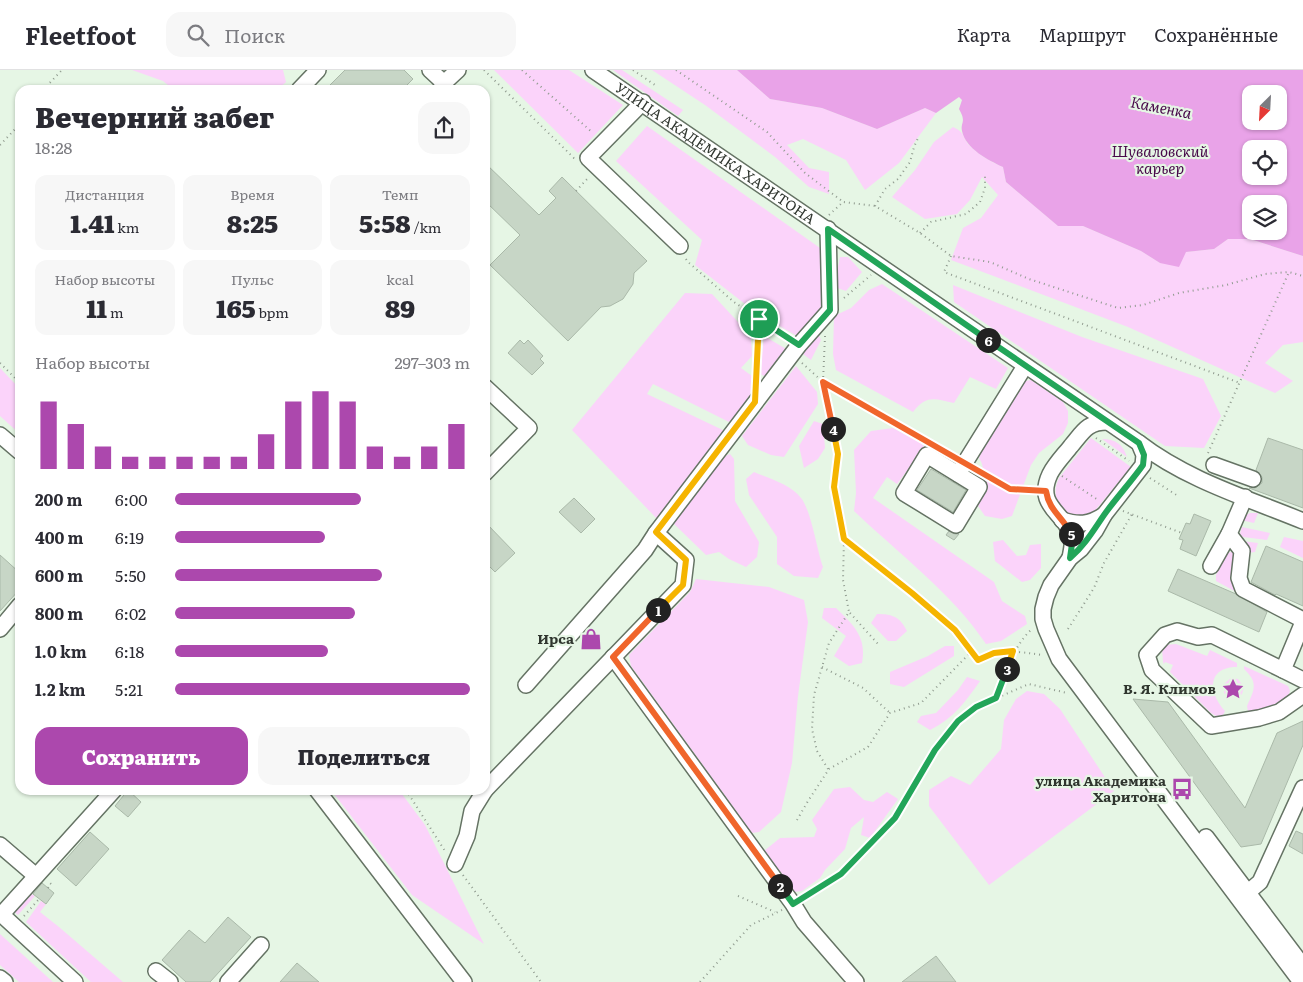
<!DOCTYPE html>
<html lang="ru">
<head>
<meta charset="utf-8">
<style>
	:root { --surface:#fff; --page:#f7f7f7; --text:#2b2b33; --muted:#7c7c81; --line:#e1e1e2; --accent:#ac48ad }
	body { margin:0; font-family:Literata,serif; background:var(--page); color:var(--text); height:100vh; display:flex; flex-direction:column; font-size:19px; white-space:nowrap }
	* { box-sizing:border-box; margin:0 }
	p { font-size:16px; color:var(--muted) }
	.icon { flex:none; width:28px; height:28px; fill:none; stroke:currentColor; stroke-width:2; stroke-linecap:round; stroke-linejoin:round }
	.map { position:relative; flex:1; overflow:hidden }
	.panel { position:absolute; left:15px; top:15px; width:475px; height:710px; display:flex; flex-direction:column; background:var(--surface); border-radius:15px; box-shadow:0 1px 4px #0004 }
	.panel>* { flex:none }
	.needle { width:32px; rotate:204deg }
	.controls { position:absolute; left:1242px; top:15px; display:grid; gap:10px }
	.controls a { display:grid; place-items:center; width:45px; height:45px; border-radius:10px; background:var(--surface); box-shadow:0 1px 4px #0004; font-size:25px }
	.pin { position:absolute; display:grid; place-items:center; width:42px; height:42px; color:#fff; margin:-21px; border:2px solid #fff; border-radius:50%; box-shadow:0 1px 5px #0007 }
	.km { position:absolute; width:25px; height:25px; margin:-12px; border-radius:50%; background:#222; color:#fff; font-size:14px; line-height:25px; text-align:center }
	.round { display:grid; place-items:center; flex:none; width:52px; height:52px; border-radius:15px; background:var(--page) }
	.summary { display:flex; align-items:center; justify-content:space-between; height:85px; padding:0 20px }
	h1 { font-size:28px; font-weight:800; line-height:38px }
	.metrics { display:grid; grid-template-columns:repeat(3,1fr); gap:8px; height:85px; padding:5px 20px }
	.metrics div { display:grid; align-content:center; border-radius:12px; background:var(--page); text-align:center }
	.metrics b { font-size:25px; font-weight:800 }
	.metrics small { font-size:14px; font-weight:400 }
	.metrics p { font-size:14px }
	.chart { height:140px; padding:10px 20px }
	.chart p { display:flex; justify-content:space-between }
	.chart svg { width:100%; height:90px; margin-top:5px; stroke:var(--accent); stroke-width:6 }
	.primary-button { display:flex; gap:10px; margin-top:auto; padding:10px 20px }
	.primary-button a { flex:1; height:58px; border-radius:15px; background:var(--accent); color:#fff; font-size:20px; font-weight:800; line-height:58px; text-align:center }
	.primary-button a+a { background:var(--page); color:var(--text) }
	ul { padding:0 20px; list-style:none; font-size:16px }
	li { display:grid; grid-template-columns:80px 60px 1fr; align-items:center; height:38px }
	li i { height:12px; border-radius:6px; background:var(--accent) }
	header { display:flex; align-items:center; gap:30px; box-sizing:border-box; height:70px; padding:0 25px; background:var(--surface); border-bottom:1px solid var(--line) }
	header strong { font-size:24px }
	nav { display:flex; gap:28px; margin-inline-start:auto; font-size:18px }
	.search { width:350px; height:45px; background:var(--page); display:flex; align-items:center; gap:12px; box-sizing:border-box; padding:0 18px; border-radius:15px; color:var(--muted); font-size:19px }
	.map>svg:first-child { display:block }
	.green { fill:#fbd3fa }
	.water { fill:#e9a3e8; fill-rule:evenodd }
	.building { fill:#c7d6c6; stroke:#aab9a9 }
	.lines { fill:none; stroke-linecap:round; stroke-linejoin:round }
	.minor-casing { stroke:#657364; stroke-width:18 }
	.path { stroke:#909b8f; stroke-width:2; stroke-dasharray:1 4; stroke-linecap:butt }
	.minor { stroke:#fff; stroke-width:15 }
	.split-1-casing { stroke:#fff; stroke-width:10 }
	.split-2-casing { stroke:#fff; stroke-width:10 }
	.split-3-casing { stroke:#fff; stroke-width:10 }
	.split-4-casing { stroke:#fff; stroke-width:10 }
	.split-5-casing { stroke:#fff; stroke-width:10 }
	.split-6-casing { stroke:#fff; stroke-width:10 }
	.split-7-casing { stroke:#fff; stroke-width:10 }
	.split-1 { stroke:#f5b400; stroke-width:6 }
	.split-2 { stroke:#f0652b; stroke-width:6 }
	.split-3 { stroke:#22a559; stroke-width:6 }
	.split-4 { stroke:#f5b400; stroke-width:6 }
	.split-5 { stroke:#f0652b; stroke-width:6 }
	.split-6 { stroke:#22a559; stroke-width:6 }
	.split-7 { stroke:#22a559; stroke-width:6 }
	.labels { text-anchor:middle; stroke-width:4.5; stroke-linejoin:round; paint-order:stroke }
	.street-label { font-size:14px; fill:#2f352e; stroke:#e6f6e5 }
	.poi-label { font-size:14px; font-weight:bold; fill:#2f352e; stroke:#e6f6e5; text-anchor:end }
	.water-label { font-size:15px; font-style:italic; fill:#48094a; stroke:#e6f6e5 }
</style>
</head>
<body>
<header>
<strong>Fleetfoot</strong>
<div class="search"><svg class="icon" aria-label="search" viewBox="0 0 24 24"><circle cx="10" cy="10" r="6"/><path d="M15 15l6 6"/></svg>Поиск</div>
<nav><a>Карта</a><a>Маршрут</a><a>Сохранённые</a></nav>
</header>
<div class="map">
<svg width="1303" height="912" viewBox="0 0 1303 912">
	<rect width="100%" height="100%" fill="#e6f6e5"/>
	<!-- green -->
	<path class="green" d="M132 0H283L286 12 277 20 265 19 263 20H231L225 15 222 20H174L163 11Z
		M494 0H569L623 35 578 83Z
		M613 0H622L683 40 678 46Z
		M652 0H737L770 29 822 38 877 59 925 38 936 43 899 93 865 120 846 90 803 69 787 75 809 98 829 102V124L809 117 775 87 705 35Z
		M647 56 820 178 827 223 821 244 797 266 754 241 695 195 702 170 616 91Z
		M953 57C967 63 962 69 971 77 981 86 991 92 1003 97L1006 112 1058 156H1083L1141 181 1160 193 1186 182 1214 179 1228 169H1250L1303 186V272L1283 275 1265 293 1293 311 1275 323 1128 257 951 190 963 158 981 148 998 125 982 107 970 130 957 144 925 149 892 127 915 100 934 72Z
		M840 187H848L862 202 846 221 834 217Z
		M882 214 1008 298 996 319 970 307 954 333C936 329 926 324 913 342L836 300 833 284 834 246 851 238 869 220Z
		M953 215 1082 267 1203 309 1221 346 1204 378 1165 376 954 232Z
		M685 223 712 224 751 266 752 286 741 298 752 306 750 330 729 352 653 314 647 324 727 362 660 452 572 360Z
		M817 261 821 270 811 290 803 284Z
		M764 266 788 280 769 308 760 304Z
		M796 296 817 322 818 334 784 387 771 385 748 375 742 366Z
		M0 298 20 319V364L0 346Z
		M1031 310 1063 332 1068 341V353L1063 364 1039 383 1031 395 1012 446 1002 449 985 446 978 436C982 422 988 401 979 388L992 353 1020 312Z
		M814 351 823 354 825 378 818 389 804 398 799 376Z
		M893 358 921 373 925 377 897 414 887 407 873 428 994 512 1002 531 1025 546 1027 554 1001 571 986 574C951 522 899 484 854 441L856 423 854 380 871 361Z
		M1091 368 1131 397 1093 443C1068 454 1047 433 1059 408Z
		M1102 369C1115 369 1123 374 1127 387Z
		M730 384 734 389 735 431 759 472 757 487 746 497 729 489 719 482 706 485 672 452 723 387Z
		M754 402C768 408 792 415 801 428 811 440 817 480 823 497L818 508 794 506 777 494V467L749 425 746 409Z
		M1250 443H1258L1254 453 1241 450 1243 447Z
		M1242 457 1270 463 1267 470 1243 467 1240 464Z
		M1284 467 1303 471V488L1280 477Z
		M1003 470 1017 486 1026 485 1030 475 1041 474V498L1030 510 1022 512 995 491 993 472Z
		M1242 471 1258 473 1255 482 1247 483Z
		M1232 482 1235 485 1238 523 1216 511V505L1227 483Z
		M696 509 769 517 804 530 808 552 798 626 792 693 781 742 759 762 752 763 631 596 629 585 690 522Z
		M824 538H836C853 555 867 566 862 593L849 596 834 586 846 566 822 548Z
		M877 544C893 544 900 547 907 561L896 571H888L871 553Z
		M1176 574 1207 586 1210 580 1237 593V597C1207 597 1208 623 1225 641L1223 645 1216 646 1211 643 1170 602 1173 595 1165 592 1164 594 1163 592 1162 578 1165 575Z
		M945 576H954V586L904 617 890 614V602L928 586Z
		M1244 596 1288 616 1290 621 1288 626C1278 634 1261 643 1248 641L1247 636C1254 620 1259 613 1244 599Z
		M967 607 980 611C966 631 953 649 930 660L917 652 921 646 936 643 958 620Z
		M1231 608 1238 609 1244 617 1242 624 1237 628 1236 623 1238 618 1234 614H1231L1228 618 1232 623V628L1228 627 1224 623V614Z
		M1027 621 1044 624 1060 639 1114 721 989 815 929 736V720L951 706 970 715 1001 679 1004 650 1016 629Z
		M850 717 864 730 873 732 887 722 898 729 870 768 861 765 864 747 851 758 845 779 825 800 820 808 802 821 794 822 764 781 780 768 814 767 817 759 812 750 834 719Z
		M331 720H399L425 755 484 874 412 825Z
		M30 823 35 826 18 845 11 839 21 828 24 831Z
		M41 831 46 834 40 842 59 857 123 912H91L26 852Z
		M0 864 53 912H19L0 895Z"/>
	<!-- water -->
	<path class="water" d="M737 0H1303V186L1250 169H1228L1214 179 1186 182 1179 197 1160 193 1141 181 1083 156H1058L1006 112 1003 97C988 90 966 79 962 61 960 52 967 53 959 39L962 30 959 27 936 43 925 38 877 59 822 38 770 29ZM1251 24H1279V51H1251ZM1251 79H1279V106H1251ZM1251 134H1279V161H1251Z"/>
	<!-- building -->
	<path class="building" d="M345 0H404L413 9 402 20H325Z
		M485 93 539 145 556 128 549 121 562 107 647 191 634 203 633 214 623 229 610 236 601 237 568 271 490 195 520 165 485 131Z
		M520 270 524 274 528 270 543 286 540 289 544 293 532 305 508 283Z
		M1268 368 1303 380V438L1249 418H1255L1262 413V407L1256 400Z
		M931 399 966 420 953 442 917 420Z
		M574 428 595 449 581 463 559 442Z
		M1194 444 1211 451 1196 486 1180 479 1183 470 1179 469 1186 453 1190 454Z
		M485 452 515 483 495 502 485 492Z
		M949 461 955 464H959L954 470 946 465Z
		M1266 476 1303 492V536L1276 524 1275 525 1251 512Z
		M0 485 20 503V519L0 541Z
		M1178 499 1236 524 1267 542 1259 562 1168 521Z
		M1133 629 1168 632 1245 738 1277 663 1303 651V675L1261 774 1241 777Z
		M128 720 141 732 128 747 115 736Z
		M1296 761 1303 764V784L1289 776Z
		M90 762 109 779 76 816 57 799Z
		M42 813 54 823 46 834 33 824Z
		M228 847 251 867 210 912H186L162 890 189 860 205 873Z
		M936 886 956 912H902Z
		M297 893 319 912H280Z"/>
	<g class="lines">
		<!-- minor casing -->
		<g class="minor-casing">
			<g id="minor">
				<path d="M430 0 444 13"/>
				<path id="s1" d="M593 0 1139 373 1144 385 1143 395 1104 445 1095 461 1081 479 1070 488 1051 515 1046 527 1043 539V549L1046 559 1059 589 1301 912"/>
				<path d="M299 20 318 0"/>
				<path d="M440 20 444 13 458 0"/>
				<path d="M643 32 588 88 680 176"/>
				<path d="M485 317 529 358 485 403"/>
				<path d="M0 365 20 382"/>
				<path d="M1139 373C1187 410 1247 428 1303 451"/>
				<path d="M927 385 979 417 956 455 904 423Z"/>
				<path d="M1214 395 1253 409"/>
				<path d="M958 404 1025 296"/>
				<path d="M1245 427 1229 464 1242 481 1239 508 1243 519 1303 550"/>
				<path d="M1062 450C1078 455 1089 455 1104 445"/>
				<path d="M1070 488C1071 482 1073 475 1072 469 1068 443 1034 438 1050 404 1055 394 1064 385 1071 376 1083 362 1087 352 1107 352"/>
				<path d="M1211 496 1229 464"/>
				<path d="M1303 552 1283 600 1303 610"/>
				<path d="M0 559 20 535"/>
				<path d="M613 587 793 834 804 852 856 912"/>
				<path d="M1283 600 1212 565 1198 567 1177 561 1165 565 1147 585 1152 600 1211 656 1259 648 1279 642 1303 625"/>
				<path d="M526 615 645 480 656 463"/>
				<path d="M317 720 464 912"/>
				<path d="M485 720 683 515 686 490 656 463 799 275 830 240 828 159"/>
				<path d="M1206 767 1303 896"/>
				<path d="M0 775 36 806"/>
				<path d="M455 794 467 766 472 741 485 720"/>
				<path d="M1240 829 1260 812 1303 718"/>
				<path d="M0 843 75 912"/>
				<path d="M2 844 114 720"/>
				<path d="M156 901 170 912"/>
				<path d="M0 908 5 912"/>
				<path d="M228 912 261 875"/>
			</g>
		</g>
		<!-- path -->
		<path class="path" d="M484 0 574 88H576
			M522 0 593 63
			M633 0 655 15
			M676 0 767 62 805 103 842 131
			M43 20 62 0
			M0 75 20 54
			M576 121 588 108
			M875 136 885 119 898 109 910 92 914 77 919 66
			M829 145 843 132 875 136 920 163 951 186 990 192 1029 209 1118 238 1143 235 1179 223 1226 215 1265 204 1289 202 1303 206
			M920 163 931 152 966 144 980 132 985 118V106
			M951 186 944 202 1240 313
			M686 189 688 192 734 232 788 268
			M844 228 871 205
			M825 266 823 312 839 384 834 417 844 469 912 523 955 560 978 590C1003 579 1015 581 1042 585
			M0 293 20 313
			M802 293 823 312 929 372
			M756 309 759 249
			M1096 368 1129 391
			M1208 383 1289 202
			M985 404 1010 419 1034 421
			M1062 406 1098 430
			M1150 408 1178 426
			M1123 441 1182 463
			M850 543 878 574
			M1068 559 1094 518 1104 493 1132 444
			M822 597 863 618 890 643
			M996 628C1006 603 1012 577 1033 558
			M828 699 817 681 812 659 814 625 829 573 849 542 843 510 844 469
			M406 720 445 781
			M797 750 808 731 829 699 868 677 890 643 921 633 971 582
			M463 805 541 912
			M48 818 51 814 48 811
			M738 826 775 842
			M803 828 841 804 895 748 935 680 958 651 976 637 1029 614 1067 623
			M24 846 39 829
			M700 912 751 855 782 840"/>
		<!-- minor -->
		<use href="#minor" class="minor"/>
	</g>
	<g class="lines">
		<!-- split-1 casing -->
		<g class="split-1-casing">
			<path id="split-1" d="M658 540 683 515 686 490 656 462 755 332 759 249"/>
		</g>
		<!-- split-2 casing -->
		<g class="split-2-casing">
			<path id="split-2" d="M658 540 613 587 780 816"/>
		</g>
		<!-- split-3 casing -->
		<g class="split-3-casing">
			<path id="split-3" d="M780 816 793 834 841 804 895 748 935 680 958 651 976 637 996 628 1007 599"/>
		</g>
		<!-- split-4 casing -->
		<g class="split-4-casing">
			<path id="split-4" d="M833 359 838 384 834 417 844 469 912 523 955 560 978 590 994 583 1013 581 1007 599"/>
		</g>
		<!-- split-5 casing -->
		<g class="split-5-casing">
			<path id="split-5" d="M833 359 823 312 1010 419 1046 421C1049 441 1063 447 1071 464"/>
		</g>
		<!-- split-6 casing -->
		<g class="split-6-casing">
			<path id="split-6" d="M988 270 1139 373 1144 385 1143 395C1131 412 1116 428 1104 445 1093 461 1085 475 1070 488L1072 474 1071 464"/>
		</g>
		<!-- split-7 casing -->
		<g class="split-7-casing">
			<path id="split-7" d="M759 249 799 275 830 240 828 159 988 270"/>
		</g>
		<!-- split-1 -->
		<use href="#split-1" class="split-1"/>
		<!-- split-2 -->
		<use href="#split-2" class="split-2"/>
		<!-- split-3 -->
		<use href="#split-3" class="split-3"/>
		<!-- split-4 -->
		<use href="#split-4" class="split-4"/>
		<!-- split-5 -->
		<use href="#split-5" class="split-5"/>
		<!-- split-6 -->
		<use href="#split-6" class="split-6"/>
		<!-- split-7 -->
		<use href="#split-7" class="split-7"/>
	</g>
	<!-- icons -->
	<defs>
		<g id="shop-bare" transform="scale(1.725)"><path d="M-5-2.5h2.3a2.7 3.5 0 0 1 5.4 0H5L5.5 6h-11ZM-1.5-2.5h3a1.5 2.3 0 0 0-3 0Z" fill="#ac48ad" stroke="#e6f6e5" stroke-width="2.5" paint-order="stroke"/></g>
		<g id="sight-bare" transform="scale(1.725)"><path d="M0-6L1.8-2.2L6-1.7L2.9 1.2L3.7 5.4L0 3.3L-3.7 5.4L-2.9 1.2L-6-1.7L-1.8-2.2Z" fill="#ac48ad" stroke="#e6f6e5" stroke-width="2.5" paint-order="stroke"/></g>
		<g id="bus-bare" transform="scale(1.725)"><path d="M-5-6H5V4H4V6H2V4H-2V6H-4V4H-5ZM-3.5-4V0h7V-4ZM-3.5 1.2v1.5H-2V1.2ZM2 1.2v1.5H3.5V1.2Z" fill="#ac48ad" stroke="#e6f6e5" stroke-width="2.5" paint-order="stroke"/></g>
	</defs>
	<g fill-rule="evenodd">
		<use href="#shop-bare" x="591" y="569"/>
		<use href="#sight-bare" x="1233" y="619"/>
		<use href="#bus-bare" x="1182" y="719"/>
	</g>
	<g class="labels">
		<!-- street labels -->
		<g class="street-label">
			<text dy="5" stroke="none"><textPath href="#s1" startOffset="148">УЛИЦА АКАДЕМИКА ХАРИТОНА</textPath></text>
		</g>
		<!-- poi labels -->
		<g class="poi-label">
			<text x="574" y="574">Ирса</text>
			<text x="1216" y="624">В. Я. Климов</text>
			<text x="1166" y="716">улица Академика<tspan x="1166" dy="16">Харитона</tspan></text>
		</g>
		<!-- water labels -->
		<g class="water-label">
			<text transform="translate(1161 38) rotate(11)" y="5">Каменка</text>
			<text x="1160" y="87">Шуваловский<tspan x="1160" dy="17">карьер</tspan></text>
		</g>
	</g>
</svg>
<div class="controls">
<a><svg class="needle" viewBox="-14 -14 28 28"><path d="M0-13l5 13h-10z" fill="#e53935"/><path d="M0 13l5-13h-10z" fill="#7c7c81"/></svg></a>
<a><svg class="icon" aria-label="locate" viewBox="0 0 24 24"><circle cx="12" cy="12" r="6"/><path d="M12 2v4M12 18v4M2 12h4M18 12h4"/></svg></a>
<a><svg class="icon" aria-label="layers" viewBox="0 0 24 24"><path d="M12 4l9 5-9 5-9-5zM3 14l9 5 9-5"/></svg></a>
</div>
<div class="pin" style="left:759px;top:249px;background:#1e9e55"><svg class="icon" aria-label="arrive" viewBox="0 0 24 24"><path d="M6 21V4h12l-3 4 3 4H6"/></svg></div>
<b class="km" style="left:658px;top:540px">1</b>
<b class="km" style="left:780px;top:816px">2</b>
<b class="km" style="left:1007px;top:599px">3</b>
<b class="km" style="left:833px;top:359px">4</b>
<b class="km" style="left:1071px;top:464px">5</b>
<b class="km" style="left:988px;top:270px">6</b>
<section class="panel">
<div class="summary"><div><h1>Вечерний забег</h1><p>18:28</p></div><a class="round"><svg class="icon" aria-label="share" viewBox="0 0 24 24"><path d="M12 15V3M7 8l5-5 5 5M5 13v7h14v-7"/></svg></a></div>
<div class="metrics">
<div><p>Дистанция</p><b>1.41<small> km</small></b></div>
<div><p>Время</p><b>8:25</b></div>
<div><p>Темп</p><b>5:58<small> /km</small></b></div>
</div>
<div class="metrics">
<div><p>Набор высоты</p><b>11<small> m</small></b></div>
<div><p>Пульс</p><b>165<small> bpm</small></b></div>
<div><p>kcal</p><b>89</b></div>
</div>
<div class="chart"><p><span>Набор высоты</span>297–303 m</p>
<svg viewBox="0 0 160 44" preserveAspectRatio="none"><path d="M5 44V11M15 44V22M25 44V33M35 44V38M45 44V38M55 44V38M65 44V38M75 44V38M85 44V27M95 44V11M105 44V6M115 44V11M125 44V33M135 44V38M145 44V33M155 44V22"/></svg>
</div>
<ul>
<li><b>200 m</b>6:00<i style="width:63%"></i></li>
<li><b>400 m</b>6:19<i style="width:51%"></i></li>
<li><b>600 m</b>5:50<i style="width:70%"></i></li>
<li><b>800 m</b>6:02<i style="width:61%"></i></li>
<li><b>1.0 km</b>6:18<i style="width:52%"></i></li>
<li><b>1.2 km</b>5:21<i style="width:100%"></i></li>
</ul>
<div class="primary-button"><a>Сохранить</a><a>Поделиться</a></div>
</section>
</div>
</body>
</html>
